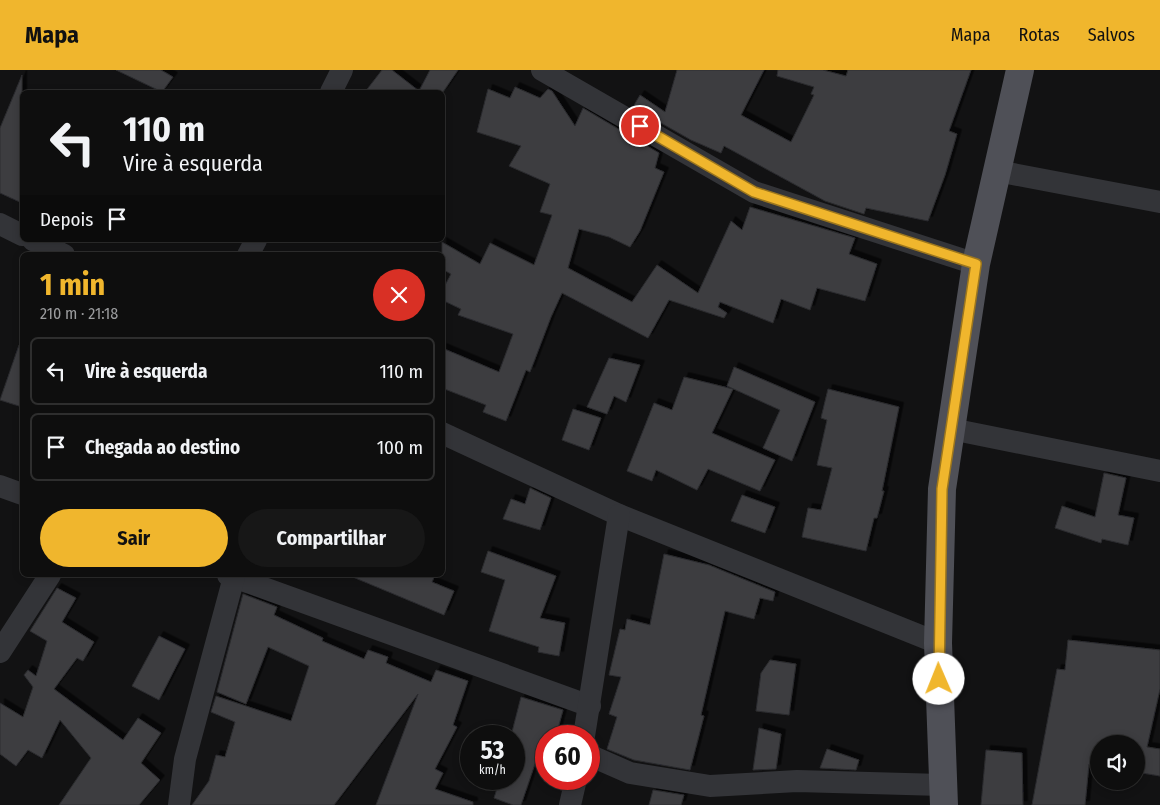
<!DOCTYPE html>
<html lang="pt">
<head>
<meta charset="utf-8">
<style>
	:root { --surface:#0e0e0e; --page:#171717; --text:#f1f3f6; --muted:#9b9c9e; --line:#2e2e2e; --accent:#f0b62d }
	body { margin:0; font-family:"Fira Sans Condensed",sans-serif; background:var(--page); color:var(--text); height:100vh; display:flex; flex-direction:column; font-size:19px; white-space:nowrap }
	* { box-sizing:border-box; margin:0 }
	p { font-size:16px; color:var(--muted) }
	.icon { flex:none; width:28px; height:28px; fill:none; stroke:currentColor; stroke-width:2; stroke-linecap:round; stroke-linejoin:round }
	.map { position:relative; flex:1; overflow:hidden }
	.panel { position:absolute; left:20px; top:182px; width:425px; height:325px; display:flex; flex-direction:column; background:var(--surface); border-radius:8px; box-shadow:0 2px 8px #0003,0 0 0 1px var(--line) }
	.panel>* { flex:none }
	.top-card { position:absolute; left:20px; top:20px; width:425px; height:152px; border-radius:8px; box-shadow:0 2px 8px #0003,0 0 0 1px var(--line); background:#0e0e0e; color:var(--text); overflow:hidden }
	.fabs { position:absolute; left:1090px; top:665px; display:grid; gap:10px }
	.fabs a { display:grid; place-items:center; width:55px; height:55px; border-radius:50%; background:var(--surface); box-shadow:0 2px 8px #0003,0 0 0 1px var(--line); font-size:25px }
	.speed { position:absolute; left:460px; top:655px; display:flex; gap:10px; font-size:25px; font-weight:700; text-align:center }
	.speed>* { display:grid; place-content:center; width:65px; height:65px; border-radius:50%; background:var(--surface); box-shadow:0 2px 8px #0003,0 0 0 1px var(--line); line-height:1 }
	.speed small { font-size:12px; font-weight:400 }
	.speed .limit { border:8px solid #d22; background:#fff; color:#111 }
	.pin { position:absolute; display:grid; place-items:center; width:42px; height:42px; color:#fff; margin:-21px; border:2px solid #fff; border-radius:50%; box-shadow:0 1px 5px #0007 }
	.me { position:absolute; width:55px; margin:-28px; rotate:359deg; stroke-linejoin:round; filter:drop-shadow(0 0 4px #0008) }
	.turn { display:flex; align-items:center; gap:18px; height:105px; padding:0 20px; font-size:22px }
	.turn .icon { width:65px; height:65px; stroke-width:2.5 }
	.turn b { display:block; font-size:35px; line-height:42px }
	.then { display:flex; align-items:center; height:48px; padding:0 20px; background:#0003; gap:10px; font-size:19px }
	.round { display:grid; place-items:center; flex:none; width:52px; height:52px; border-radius:26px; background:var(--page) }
	.summary { display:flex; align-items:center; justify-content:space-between; height:85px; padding:0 20px }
	h1 { font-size:30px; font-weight:700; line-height:38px; color:var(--accent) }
	.button { display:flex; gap:10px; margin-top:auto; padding:10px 20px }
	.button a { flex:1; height:58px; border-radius:30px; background:var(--accent); color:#111; font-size:20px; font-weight:700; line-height:58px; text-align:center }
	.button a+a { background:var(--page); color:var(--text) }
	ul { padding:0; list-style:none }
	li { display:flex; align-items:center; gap:15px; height:68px; margin:0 10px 8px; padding:0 10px; border:2px solid var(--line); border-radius:8px }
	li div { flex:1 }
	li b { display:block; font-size:19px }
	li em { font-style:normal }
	header { display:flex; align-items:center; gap:30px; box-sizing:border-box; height:70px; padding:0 25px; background:var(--accent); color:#111 }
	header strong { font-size:24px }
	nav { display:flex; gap:28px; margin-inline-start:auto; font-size:18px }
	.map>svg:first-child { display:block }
	.building { fill:#3c3d40; stroke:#2c2c2f; filter:url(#shadow) }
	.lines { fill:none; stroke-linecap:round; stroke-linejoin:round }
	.minor { stroke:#333438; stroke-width:22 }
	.primary { stroke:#4f5057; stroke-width:28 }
	.route-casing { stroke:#9c761d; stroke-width:12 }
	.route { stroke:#f0b62d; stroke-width:9 }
</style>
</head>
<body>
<header>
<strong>Mapa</strong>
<nav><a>Mapa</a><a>Rotas</a><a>Salvos</a></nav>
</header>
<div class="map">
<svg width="1160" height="735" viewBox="0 0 1160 735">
	<defs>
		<filter id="shadow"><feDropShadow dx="4.5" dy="-4.5" stdDeviation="0" flood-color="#0009"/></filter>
	</defs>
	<rect width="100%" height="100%" fill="#121213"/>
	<g class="building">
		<path d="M116,0H161L173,7L162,22Z"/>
		<path d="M382,0H392L419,21L430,0H458L443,22H365Z"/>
		<path d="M677,0H764L741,45L791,72L814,25L811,24L814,17L777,6L778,0H823L846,6L848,0H971L949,61L957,64L945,105L928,151L866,138L864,144L825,131L724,76L721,83L691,70L633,37L640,25L665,42Z"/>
		<path d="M22,5V133L0,123V58Z"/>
		<path d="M515,17L540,28L548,19L552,21L575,56L583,38L659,83L655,98L664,102L640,161L630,177L609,167L579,159L568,198L632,232L657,195L698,223L731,151L742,160L750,137L855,168L849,184L877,194L865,231L817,218L810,240L781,229L773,253L720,232L718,237L727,243L724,248L669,230L648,268L562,223L551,247L530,302L526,300L506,351L483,342L486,335L442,318V278L499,302L513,264L458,245L461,239L442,230V221L451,204L442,199V172L480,194L490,173L534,195L552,145L540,142L550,114L509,96L521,76L477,62L488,19L510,28Z"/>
		<path d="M19,275H22V337L0,330Z"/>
		<path d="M609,288L640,295L626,332L614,326L607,344L587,337Z"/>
		<path d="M734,297L815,332L792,391L763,378L780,340L727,316Z"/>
		<path d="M684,307L733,319L712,363L775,390L760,421L708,399L697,420L656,400L652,411L627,401L654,333L672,340Z"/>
		<path d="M828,319L899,337L882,421H884L877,448H874L866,481L802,467L808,438L821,440L832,398L817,395L827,350L821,348Z"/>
		<path d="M573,339L601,348L589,380L562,370Z"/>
		<path d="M1104,403L1126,408L1118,445L1134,448L1128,475L1102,469L1101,473L1055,458L1062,436L1095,447Z"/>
		<path d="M530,418L551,428L540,460L503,449L511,429L525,434Z"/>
		<path d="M742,425L775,437L765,463L731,451Z"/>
		<path d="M488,481L556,506L540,548L565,553L559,586L538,582L539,577L489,561L505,510L481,502Z"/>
		<path d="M664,484L709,495L775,522L773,531L760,528L754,549L725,541L701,645L704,646L690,700L634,690L607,679L617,647L609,644L621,607L609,605L620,559L625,560L627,549L650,555Z"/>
		<path d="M348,505H435L432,512L454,521L444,545Z"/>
		<path d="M57,518L76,528L62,552L94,572L83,591L77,588L54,619L123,670L138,648L161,663L141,693L160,710L139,735H59L91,688L60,650L42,688L28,680L16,696L0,684V633L23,647L33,617L24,605L28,600L36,606L47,571L30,561Z"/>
		<path d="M243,524L277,537L274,545L323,568L322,571L364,589L368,580L388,587L386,593L431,612L436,600L468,611L453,655L457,657L435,699L443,703L435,719L473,732V735H376L418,624L334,735H192L209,711L216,685L225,687L235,652L211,642L216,626L291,651L309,596L268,577L246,634L217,622Z"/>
		<path d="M159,566L185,579L159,630L132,616Z"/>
		<path d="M1068,570L1160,580V619L1147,677L1160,679V706L1136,702V674H1099V695L1089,694L1085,735H1032L1057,599L1065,600Z"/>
		<path d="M770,590L796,594L789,645L756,641L761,603Z"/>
		<path d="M521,627L563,640L556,666H546V681L540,679L521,735H513L494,728L500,709H514V666H511Z"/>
		<path d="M759,658L781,664L776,699L753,700Z"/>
		<path d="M827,679L859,690L856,700L820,698Z"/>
		<path d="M986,680L1022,683L1023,735H981Z"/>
		<path d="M653,720L684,725L681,735H649Z"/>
	</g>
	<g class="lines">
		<g class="minor">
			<path d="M542,0L754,122L976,194"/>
			<path d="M331,22L342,0"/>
			<path d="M997,101L1160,132"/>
			<path d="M0,154L22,165"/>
			<path d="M33,170L64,185"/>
			<path d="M248,185L256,170"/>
			<path d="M951,359L1160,401"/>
			<path d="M442,363L619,445L938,573"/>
			<path d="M0,416L22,424"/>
			<path d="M228,505L590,636"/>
			<path d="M0,582L50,505"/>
			<path d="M584,666L619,445"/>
			<path d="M589,685L630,703L710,716L797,711L942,715"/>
			<path d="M179,735L185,689L234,507"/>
			<path d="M570,735L576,709"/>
		</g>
		<path class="primary" d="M944,735L938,573L942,419L976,194L1020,0"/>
	</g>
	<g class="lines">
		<defs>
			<path id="route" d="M640,56L754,122L976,194L942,419L939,609"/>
		</defs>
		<use href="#route" class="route-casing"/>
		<use href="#route" class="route"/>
	</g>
</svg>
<div class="fabs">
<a><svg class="icon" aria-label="sound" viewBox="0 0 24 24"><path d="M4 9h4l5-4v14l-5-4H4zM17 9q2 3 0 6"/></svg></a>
</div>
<div class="speed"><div>53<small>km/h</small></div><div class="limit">60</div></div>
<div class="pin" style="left:640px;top:56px;background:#d93025"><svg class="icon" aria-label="arrive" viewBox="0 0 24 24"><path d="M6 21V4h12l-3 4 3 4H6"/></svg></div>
<svg class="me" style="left:939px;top:609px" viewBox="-20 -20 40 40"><circle r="19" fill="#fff"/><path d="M0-13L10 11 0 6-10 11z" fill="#f0b62d"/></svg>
<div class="top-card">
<div class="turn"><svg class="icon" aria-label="left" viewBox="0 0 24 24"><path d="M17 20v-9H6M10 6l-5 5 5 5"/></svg><div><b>110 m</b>Vire à esquerda</div></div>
<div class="then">Depois<svg class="icon" aria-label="arrive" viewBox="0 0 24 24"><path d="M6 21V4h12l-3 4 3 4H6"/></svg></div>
</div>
<section class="panel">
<div class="summary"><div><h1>1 min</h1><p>210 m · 21:18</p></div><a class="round" style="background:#d93025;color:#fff"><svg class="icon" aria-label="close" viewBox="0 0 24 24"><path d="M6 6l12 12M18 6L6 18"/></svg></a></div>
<ul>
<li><svg class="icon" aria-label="left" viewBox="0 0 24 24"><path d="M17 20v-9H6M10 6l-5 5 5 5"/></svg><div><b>Vire à esquerda</b></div><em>110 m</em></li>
<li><svg class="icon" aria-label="arrive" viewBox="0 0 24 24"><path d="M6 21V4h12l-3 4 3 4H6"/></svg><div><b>Chegada ao destino</b></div><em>100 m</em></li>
</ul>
<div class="button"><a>Sair</a><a>Compartilhar</a></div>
</section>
</div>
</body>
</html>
